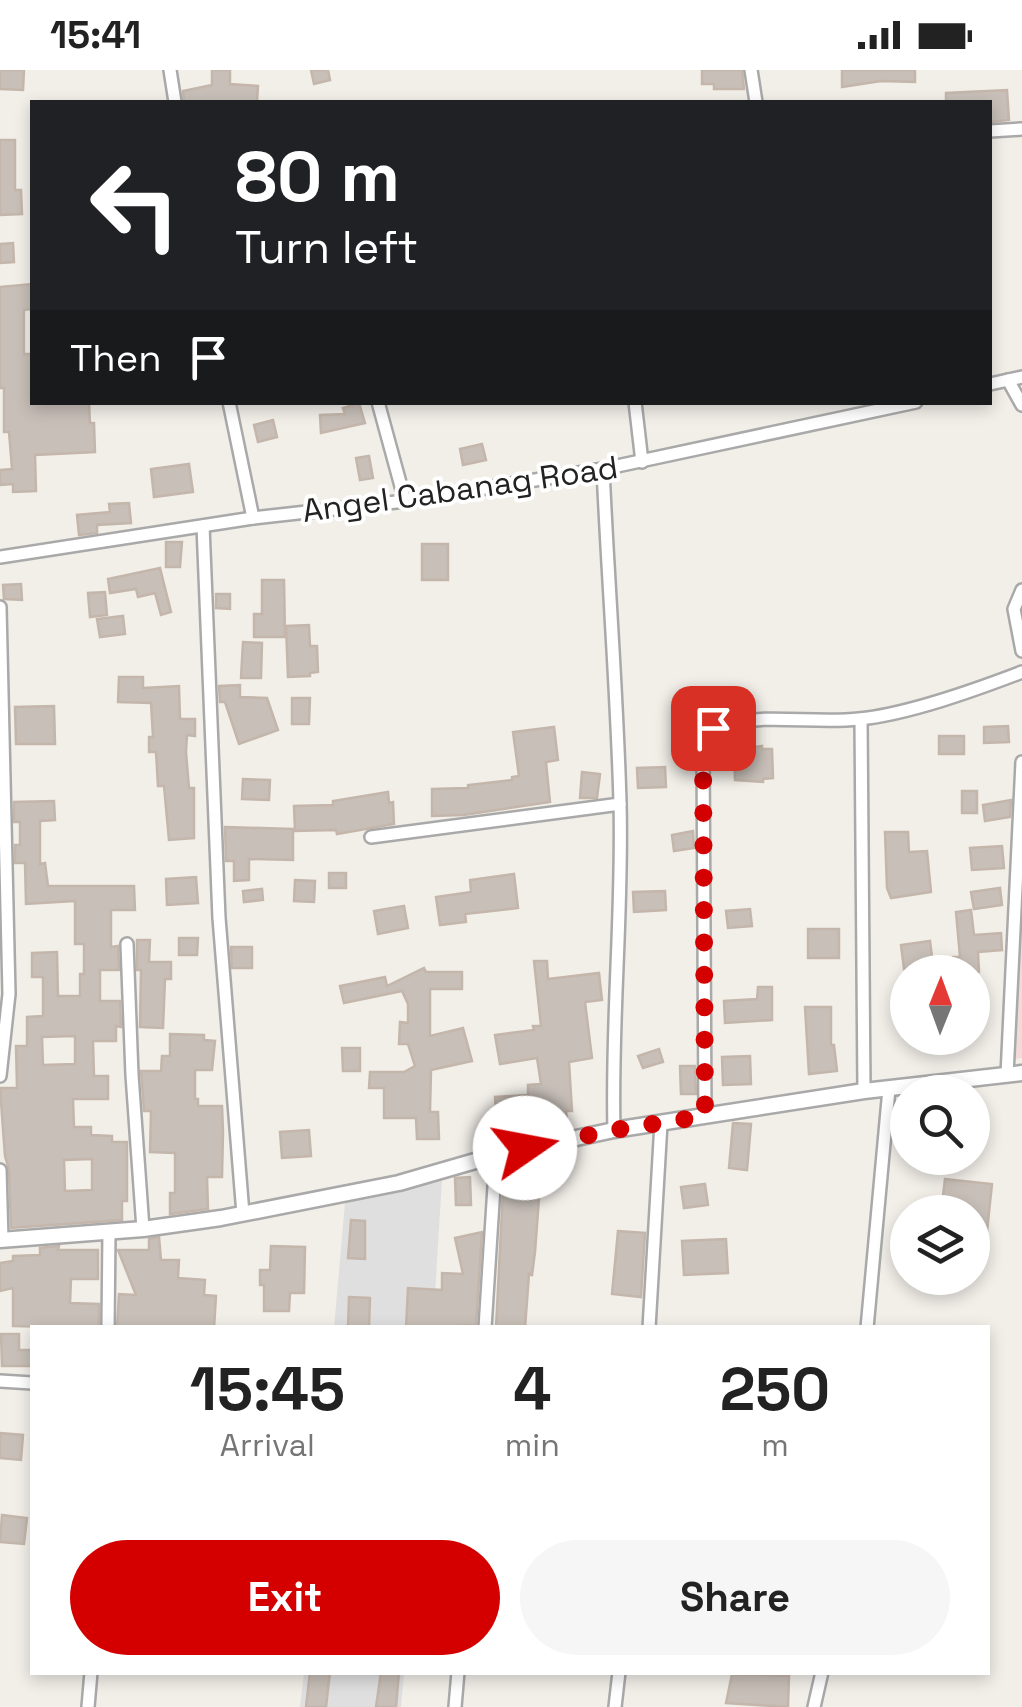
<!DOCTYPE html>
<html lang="en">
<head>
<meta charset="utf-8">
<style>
	:root { --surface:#fff; --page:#f6f6f6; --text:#222; --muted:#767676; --accent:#d40000 }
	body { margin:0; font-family:"Space Grotesk",sans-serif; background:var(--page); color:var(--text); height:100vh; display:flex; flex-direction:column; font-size:38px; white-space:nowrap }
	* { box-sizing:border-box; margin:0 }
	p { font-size:32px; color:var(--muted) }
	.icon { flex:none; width:55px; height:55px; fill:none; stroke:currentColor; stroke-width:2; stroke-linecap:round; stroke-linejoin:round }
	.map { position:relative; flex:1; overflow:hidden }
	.sheet { position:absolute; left:30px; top:1255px; width:960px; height:350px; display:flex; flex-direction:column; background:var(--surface); border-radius:0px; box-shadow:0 5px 15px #0003 }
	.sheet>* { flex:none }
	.banner { position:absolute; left:30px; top:30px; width:962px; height:305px; border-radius:0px; box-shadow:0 5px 15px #0003; background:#202124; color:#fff; overflow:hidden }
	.needle { width:65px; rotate:1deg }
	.buttons { position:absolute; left:890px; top:885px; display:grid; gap:20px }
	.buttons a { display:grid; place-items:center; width:100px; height:100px; border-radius:50%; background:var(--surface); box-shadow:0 5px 15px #0003; font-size:50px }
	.pin { position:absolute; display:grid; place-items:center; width:85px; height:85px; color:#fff; margin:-42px; border-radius:20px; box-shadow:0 5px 15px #0006 }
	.me { position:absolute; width:110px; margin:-55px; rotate:78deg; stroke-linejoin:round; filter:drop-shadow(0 0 8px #0008) }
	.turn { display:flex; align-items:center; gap:35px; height:210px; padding:0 40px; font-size:45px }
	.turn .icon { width:130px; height:130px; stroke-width:2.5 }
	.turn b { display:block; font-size:70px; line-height:85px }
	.then { display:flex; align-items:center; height:95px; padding:0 40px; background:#0003; gap:20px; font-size:38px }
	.eta { display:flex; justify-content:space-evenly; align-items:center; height:170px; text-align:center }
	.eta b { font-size:60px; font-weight:700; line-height:70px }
	.button { display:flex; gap:20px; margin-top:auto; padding:20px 40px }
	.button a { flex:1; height:115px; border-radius:60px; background:var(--accent); color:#fff; font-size:40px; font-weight:700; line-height:115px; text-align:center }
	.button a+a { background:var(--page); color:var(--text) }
	.status { display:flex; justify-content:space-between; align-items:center; height:70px; padding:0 50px; background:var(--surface); direction:ltr }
	.status svg { height:28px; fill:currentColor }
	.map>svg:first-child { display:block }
	.residential { fill:#e0dfdf }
	.commercial { fill:#f2dad9 }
	.building { fill:#c7bfb8; stroke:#c4b6ab; stroke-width:2.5; fill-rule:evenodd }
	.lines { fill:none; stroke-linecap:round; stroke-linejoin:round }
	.minor-casing { stroke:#a9a9a9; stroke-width:16 }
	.tertiary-casing { stroke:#a9a9a9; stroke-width:19 }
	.minor { stroke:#fff; stroke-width:11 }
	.tertiary { stroke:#fff; stroke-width:14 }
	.route { stroke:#d40000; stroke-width:18; stroke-dasharray:0 32.4 }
	.labels { text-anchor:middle; stroke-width:8; stroke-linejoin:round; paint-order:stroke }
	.street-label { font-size:32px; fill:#222; stroke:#fff }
</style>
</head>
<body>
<div class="status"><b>15:41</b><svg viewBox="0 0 49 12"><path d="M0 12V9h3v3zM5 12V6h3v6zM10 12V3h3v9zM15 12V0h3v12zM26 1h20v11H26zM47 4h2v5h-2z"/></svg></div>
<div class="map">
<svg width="1022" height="1637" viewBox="0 0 1022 1637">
	<rect width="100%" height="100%" fill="#f2efe9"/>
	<g class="residential">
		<path d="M442,1109L433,1257L334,1258L345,1133Z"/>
		<path d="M304,1603H404L401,1637H300Z"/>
	</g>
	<path class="commercial" d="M1022,692V988L1008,990Z"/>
	<g class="building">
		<path d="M0,0H24L23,20L0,19Z"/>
		<path d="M212,0H230V14L258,16L257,32H184L183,21L212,15Z"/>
		<path d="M311,0H328L330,10L314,14Z"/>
		<path d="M702,0H742L744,19H714V14H702Z"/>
		<path d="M842,0H915V12L881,11L842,17Z"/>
		<path d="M1007,20L1009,50L990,52V32H946V23Z"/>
		<path d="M0,70H15V120H21L22,144L0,145Z"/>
		<path d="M13,173L14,192L0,193V174Z"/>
		<path d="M32,214V239L24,240V284H32V332H89L90,353H94L95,382L35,385L36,421L13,422V414L0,415V400L12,399L9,362H4V318H0V217Z"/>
		<path d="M359,333L365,353L321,363L320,345L345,344L343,338Z"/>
		<path d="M273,350L277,367L258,372L254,355Z"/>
		<path d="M482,374L486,390L463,395L460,379Z"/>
		<path d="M369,386L373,408L360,410L356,388Z"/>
		<path d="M189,394L193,422L154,427L151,399Z"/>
		<path d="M129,433L131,453L97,455V463L79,465L77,445L110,442L109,434Z"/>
		<path d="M166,472H182L180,497H166Z"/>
		<rect x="422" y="474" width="26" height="36"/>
		<path d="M160,498L171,542L161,545L155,523L138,527L136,519L110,523L108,509Z"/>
		<path d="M262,510H284L285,567H254V544H262Z"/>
		<path d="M21,514L22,530L4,529L3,515Z"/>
		<path d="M105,522L107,545L90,547L88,523Z"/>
		<path d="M216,524H230V539L216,538Z"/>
		<path d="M123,546L125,564L100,567L97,549Z"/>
		<path d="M309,555L310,576H317L318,602L310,603V606L288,607L286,556Z"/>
		<path d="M243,572L262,573L261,608H241Z"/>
		<path d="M119,607H143V618L179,616L180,649H195V666L187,665L186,682L189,718H194V768L169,770L164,716H158L156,682H149V667H153L151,633L118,632Z"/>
		<path d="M240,615V627L267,628L278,660L239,674L225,632H220L219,616Z"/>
		<path d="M292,628H310L309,654H292Z"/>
		<path d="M54,636L55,674H16L15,637Z"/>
		<path d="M1008,656L1009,672L984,673V657Z"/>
		<path d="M554,657L558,690L546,692L550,732L464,745L432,746V719L468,718V715L512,710V707L519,706L513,662Z"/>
		<rect x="939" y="666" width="25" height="18"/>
		<path d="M762,676V679H772L773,708L763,709V712L735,710L734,680Z"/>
		<path d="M665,697L666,717L638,718L637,698Z"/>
		<path d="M582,702L600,704L597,728H580Z"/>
		<path d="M243,709L270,710L269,730L242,729Z"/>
		<rect x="962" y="721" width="15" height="22"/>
		<path d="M388,722L389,733L393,732L394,754L337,764L336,760L295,761L294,736L333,735V731Z"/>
		<path d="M1011,730L1010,747L985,751L983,735Z"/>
		<path d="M54,731L55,750L40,751V794L45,793L48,816H134L135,840H111V877L118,876L119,900H100V931H120L121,957L116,956V971H93L94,1006H108V1029H73L74,1057H91V1065L112,1066V1072H127V1131H122V1150L11,1158L9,1100L5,1086L0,1018H17L16,976H27V947L43,946V907H32V883L57,882L58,926H80V904H84V874H75V831L26,834L25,793H15V775H20V752H14V732ZM75,966V994L43,995L42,967ZM92,1089V1120L65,1121L64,1090Z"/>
		<path d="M225,757L293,759V790L249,789V810L234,811V791H226Z"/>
		<path d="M693,761L694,778L674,781L672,765Z"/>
		<path d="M885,762H908L909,782L927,781L931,822L891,828L887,818Z"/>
		<path d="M1002,776L1004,798L972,800L970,778Z"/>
		<rect x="329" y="803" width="17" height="15"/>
		<path d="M514,804L518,838L465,844L466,852L440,855L436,827L471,822L470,810Z"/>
		<path d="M196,807L198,833L167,835L166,809Z"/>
		<path d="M295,810L315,811L314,832L294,831Z"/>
		<path d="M1000,818L1002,835L974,839L971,822Z"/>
		<path d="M262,819L263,830L244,832L243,821Z"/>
		<path d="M665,821L666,840L634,842L633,822Z"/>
		<path d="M404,836L408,858L378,864L374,841Z"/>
		<path d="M750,839L752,856L728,858L726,841Z"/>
		<path d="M971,840L974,865L1001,863L1002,880L978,882L979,902H954L953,887H960L956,842Z"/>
		<rect x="808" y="859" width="31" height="29"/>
		<path d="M179,868H198L197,885H179Z"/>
		<path d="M137,870H150L149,892H171V909H165L163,958L140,957L141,900H137Z"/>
		<path d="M930,871L933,895L904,899L901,875Z"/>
		<path d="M231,877H252V898H232Z"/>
		<path d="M534,891H547L548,909L599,903L602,930L585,932L592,988L569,992L572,1041H566L568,1059L498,1070L495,1027L528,1025V1015L541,1014L537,988L500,994L495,965L534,960L533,956H541Z"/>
		<path d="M424,898L426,902H462V919H430V966L463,958L472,991L431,1000L430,1042H438L439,1069H417L416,1048H384V1018H369L370,1002H404L415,996L408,974H399L400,952L408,953V934L402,921L344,933L340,916L385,907L387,916Z"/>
		<path d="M758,917H772V950L725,953L724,931L757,929Z"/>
		<path d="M805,937H831V975H834L837,1001L809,1004Z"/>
		<path d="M170,964L204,965V970L215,971L212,1000H195V1029H198V1036H222L223,1062L222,1107H207L208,1139L170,1144V1123H175V1083L150,1082L151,1041H144L141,1001H161L162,986H170Z"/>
		<path d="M342,978H360V1001H343Z"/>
		<path d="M659,979L663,992L643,998L638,986Z"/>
		<path d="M750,986L751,1014L723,1015L722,987Z"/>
		<path d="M680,996H695L696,1024H681Z"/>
		<path d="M733,1053L751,1054L747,1100L729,1098Z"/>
		<path d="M309,1060L311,1086L282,1088L280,1062Z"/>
		<path d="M514,1098H528V1114H540L535,1182L532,1205L529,1204L525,1258H496L504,1100L514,1101Z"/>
		<path d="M470,1107L471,1135H456L455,1108Z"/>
		<path d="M945,1109L992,1114L987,1161L972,1159V1142H941Z"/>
		<path d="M705,1114L708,1135L684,1138L681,1117Z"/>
		<path d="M351,1150L365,1151V1189L348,1188Z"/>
		<path d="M618,1161L645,1163L641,1227L612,1224Z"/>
		<path d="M482,1162L476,1255L406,1258L408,1218L442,1220V1203L463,1204L455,1168Z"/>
		<path d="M159,1167L161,1190H179L178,1208L205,1210L204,1225L216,1226L214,1258H117L119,1224L136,1225L118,1180H149V1169Z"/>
		<path d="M726,1169L728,1203L684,1205L682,1171Z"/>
		<path d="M59,1176L58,1180H98V1209H71L70,1233L99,1234V1258L13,1256V1218L0,1221V1193L13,1191V1186L40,1185V1178Z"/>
		<path d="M271,1176L305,1177L304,1223H290L289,1241H264V1215H260V1200H270Z"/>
		<path d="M349,1227L370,1228L369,1258H348Z"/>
		<path d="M1,1264H19V1280H32V1296H2Z"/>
		<path d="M0,1363L23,1365L21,1390L0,1388Z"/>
		<path d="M2,1445L27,1448L24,1474L0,1472Z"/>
		<path d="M310,1602H330L326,1637H306Z"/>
		<path d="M381,1602H399L396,1637H376Z"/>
		<path d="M732,1604L789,1606L788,1637L726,1633Z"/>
	</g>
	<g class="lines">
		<defs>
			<g id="minor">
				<path d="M170,0L175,32"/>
				<path d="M751,0L756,32"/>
				<path d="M990,61L1022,59"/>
				<path d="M1008,310L1022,335"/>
				<path d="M990,314L1022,307"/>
				<path d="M229,332L253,448"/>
				<path d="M378,332L405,431"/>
				<path d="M635,332L642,392"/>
				<path d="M603,399C608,511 617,622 620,733C623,842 611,951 614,1060"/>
				<path d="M203,456L219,848L243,1144"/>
				<path d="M0,487L253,448L405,431L603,399L916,332"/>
				<path d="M1022,520L1014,539L1022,581"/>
				<path d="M0,537L9,924L0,1006"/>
				<path d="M861,649L864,1021"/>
				<path d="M371,767L620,734"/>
				<path d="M127,874L132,1005L143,1159"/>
				<path d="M1007,1005L1022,692"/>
				<path d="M705,1046L703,677C706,667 709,658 721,655C766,643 814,654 859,649C909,644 975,620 1022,602"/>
				<path d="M0,1100L2,1170"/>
				<path d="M108,1258L109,1162"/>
				<path d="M485,1258L496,1085"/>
				<path d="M649,1258L661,1053"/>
				<path d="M867,1258L889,1019"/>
				<path d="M0,1311L32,1313"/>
				<path d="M88,1637L91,1602"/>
				<path d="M455,1637L458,1602"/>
				<path d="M615,1637L619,1602"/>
				<path d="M814,1637L822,1602"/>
			</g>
			<path id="tertiary" d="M0,1170L143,1159L221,1148L399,1113L496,1085L614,1060L864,1021L1022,1003"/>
		</defs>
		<use href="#minor" class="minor-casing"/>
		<use href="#tertiary" class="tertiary-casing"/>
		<use href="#minor" class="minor"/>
		<use href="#tertiary" class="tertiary"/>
	</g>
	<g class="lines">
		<path class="route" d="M525,1078L614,1060L705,1046L703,678L713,658"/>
	</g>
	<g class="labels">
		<g class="street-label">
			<text transform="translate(460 419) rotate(-8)" y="11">Angel Cabanag Road</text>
		</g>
	</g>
</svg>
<div class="buttons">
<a><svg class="needle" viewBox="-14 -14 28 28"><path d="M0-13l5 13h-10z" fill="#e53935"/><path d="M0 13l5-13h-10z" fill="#767676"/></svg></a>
<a><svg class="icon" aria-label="search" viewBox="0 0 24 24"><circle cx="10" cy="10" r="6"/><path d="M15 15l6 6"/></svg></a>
<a><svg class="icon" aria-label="layers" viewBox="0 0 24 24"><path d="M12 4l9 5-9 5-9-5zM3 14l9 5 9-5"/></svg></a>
</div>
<div class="pin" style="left:713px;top:658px;background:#d93025"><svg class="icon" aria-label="arrive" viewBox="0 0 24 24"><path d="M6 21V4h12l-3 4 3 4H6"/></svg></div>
<svg class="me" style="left:525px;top:1078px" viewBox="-20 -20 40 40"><circle r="19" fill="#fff"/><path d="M0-13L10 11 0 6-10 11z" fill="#d40000"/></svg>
<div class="banner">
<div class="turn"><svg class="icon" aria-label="left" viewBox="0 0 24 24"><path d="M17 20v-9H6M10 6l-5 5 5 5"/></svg><div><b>80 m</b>Turn left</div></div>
<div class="then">Then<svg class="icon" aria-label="arrive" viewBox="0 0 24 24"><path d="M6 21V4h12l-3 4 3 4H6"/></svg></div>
</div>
<section class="sheet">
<div class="eta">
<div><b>15:45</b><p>Arrival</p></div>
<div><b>4</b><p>min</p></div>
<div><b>250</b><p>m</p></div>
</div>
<div class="button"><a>Exit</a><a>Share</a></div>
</section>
</div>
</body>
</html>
